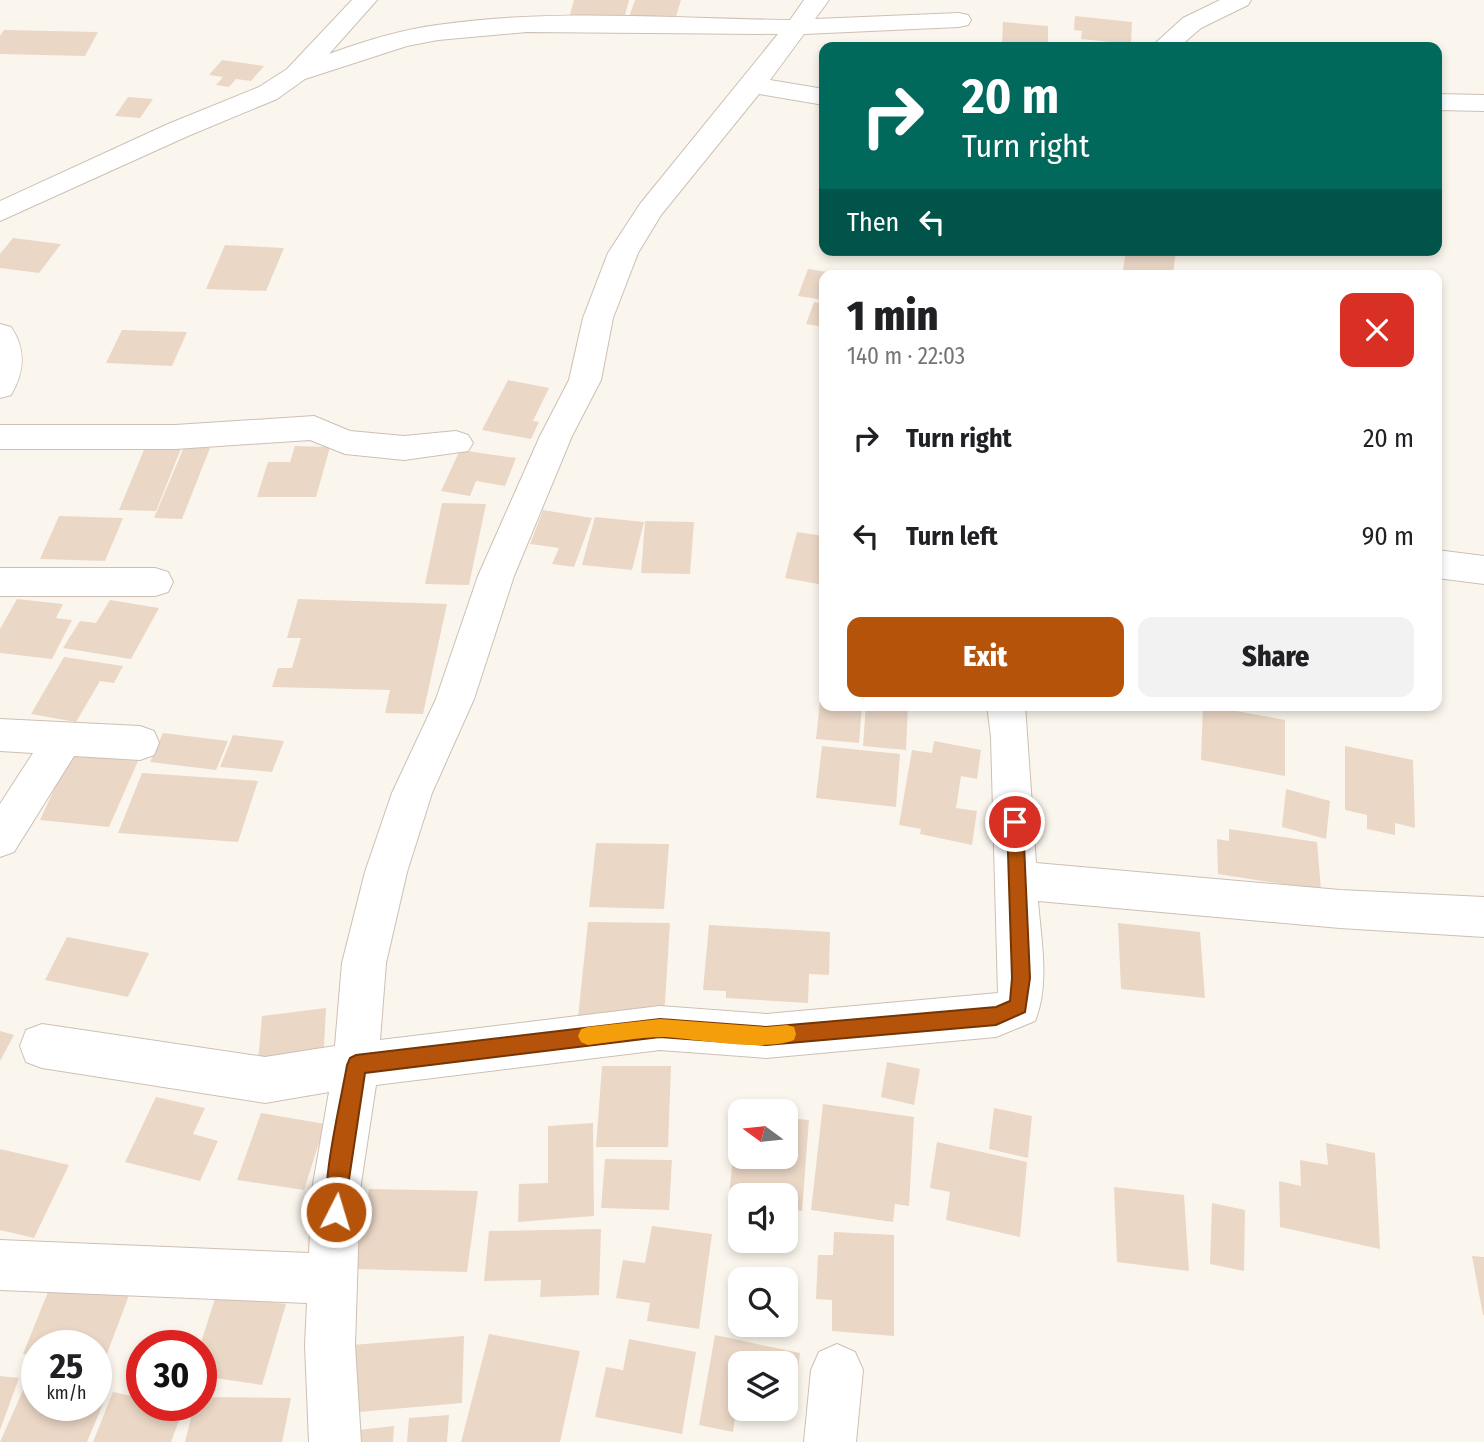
<!DOCTYPE html>
<html lang="en">
<head>
<meta charset="utf-8">
<style>
	:root { --surface:#fff; --page:#f2f2f2; --text:#202124; --muted:#757577; --accent:#b45309 }
	body { margin:0; font-family:"Fira Sans Condensed",sans-serif; background:var(--page); color:var(--text); height:100vh; display:flex; flex-direction:column; font-size:26px; white-space:nowrap }
	* { box-sizing:border-box; margin:0 }
	p { font-size:23px; color:var(--muted) }
	.icon { flex:none; width:38px; height:38px; fill:none; stroke:currentColor; stroke-width:2; stroke-linecap:round; stroke-linejoin:round }
	.map { position:relative; flex:1; overflow:hidden }
	.side { position:absolute; left:819px; top:270px; width:623px; height:441px; display:flex; flex-direction:column; background:var(--surface); border-radius:14px; box-shadow:0 4px 10px #0003 }
	.side>* { flex:none }
	.guide { position:absolute; left:819px; top:42px; width:623px; height:214px; border-radius:14px; box-shadow:0 4px 10px #0003; background:#00695c; color:#fff; overflow:hidden }
	.needle { width:46px; rotate:285deg }
	.tools { position:absolute; left:728px; top:1099px; display:grid; gap:14px }
	.tools a { display:grid; place-items:center; width:70px; height:70px; border-radius:14px; background:var(--surface); box-shadow:0 4px 10px #0003; font-size:35px }
	.speed { position:absolute; left:21px; top:1330px; display:flex; gap:14px; font-size:35px; font-weight:700; text-align:center }
	.speed>* { display:grid; place-content:center; width:91px; height:91px; border-radius:50%; background:var(--surface); box-shadow:0 4px 10px #0003; line-height:1 }
	.speed small { font-size:18px; font-weight:400 }
	.speed .limit { border:10px solid #d22; background:#fff; color:#111 }
	.pin { position:absolute; display:grid; place-items:center; width:60px; height:60px; color:#fff; margin:-30px; border:4px solid #fff; border-radius:50%; box-shadow:0 2px 7px #0007 }
	.me { position:absolute; width:77px; margin:-38px; rotate:5deg; stroke-linejoin:round; filter:drop-shadow(0 0 5px #0008) }
	.turn { display:flex; align-items:center; gap:24px; height:147px; padding:0 28px; font-size:32px }
	.turn .icon { width:91px; height:91px; stroke-width:2.5 }
	.turn b { display:block; font-size:49px; line-height:60px }
	.then { display:flex; align-items:center; height:66px; padding:0 28px; background:#0003; gap:14px; font-size:26px }
	.round { display:grid; place-items:center; flex:none; width:74px; height:74px; border-radius:14px; background:var(--page) }
	.overview { display:flex; align-items:center; justify-content:space-between; height:119px; padding:0 28px }
	h1 { font-size:42px; font-weight:800; line-height:52px }
	.cta { display:flex; gap:14px; margin-top:auto; padding:14px 28px }
	.cta a { flex:1; height:80px; border-radius:14px; background:var(--accent); color:#fff; font-size:28px; font-weight:800; line-height:80px; text-align:center }
	.cta a+a { background:var(--page); color:var(--text) }
	ul { padding:0; list-style:none }
	li { display:flex; align-items:center; gap:21px; height:98px; padding:0 28px }
	li div { flex:1 }
	li b { display:block; font-size:26px }
	li em { font-style:normal }
	.map>svg:first-child { display:block }
	.building { fill:#ebd7c6 }
	.lines { fill:none; stroke-linecap:round; stroke-linejoin:round }
	.street-casing { stroke:#cdbfb4; stroke-width:2 }
	.street { fill:#fff; fill-rule:evenodd }
	.route { fill:#b45309; stroke:#753606; stroke-width:2 }
	.slow { fill:#f59e0b }
</style>
</head>
<body>
<div class="map">
<svg width="1484" height="1442" viewBox="0 0 1484 1442">
	<rect width="100%" height="100%" fill="#fbf6ed"/>
	<g class="building">
		<path d="M574,0H629L624,19L569,18Z"/>
		<path d="M635,0H681L675,20L629,17Z"/>
		<path d="M1075,16L1132,22L1131,44L1081,39L1082,31L1074,30Z"/>
		<path d="M1003,22L1048,26V47L1002,44Z"/>
		<path d="M4,30L98,32L85,56L0,54V36Z"/>
		<path d="M222,60L264,66L251,81L236,79L229,87L216,85L223,77L209,75Z"/>
		<path d="M128,97L153,99L140,118L115,116Z"/>
		<path d="M13,238L61,244L39,273L0,268V254Z"/>
		<path d="M225,245L284,248L266,291L206,289Z"/>
		<path d="M1126,250H1176L1173,275L1123,270Z"/>
		<path d="M808,269L834,273L824,275V300L798,296Z"/>
		<path d="M814,302L824,304V327L806,324Z"/>
		<path d="M122,330L187,332L172,366L106,363Z"/>
		<path d="M508,380L549,388L533,421L539,422L531,439L482,430Z"/>
		<path d="M146,445L182,446L156,511L119,510Z"/>
		<path d="M295,446L330,447L316,497H257L268,462H290Z"/>
		<path d="M184,447L210,448L182,519L154,518Z"/>
		<path d="M460,450L516,458L505,486L476,481L470,496L441,491Z"/>
		<path d="M442,503L486,504L469,585L425,584Z"/>
		<path d="M543,510L592,518L574,567L552,564L559,548L530,544Z"/>
		<path d="M59,516L123,518L105,561L40,559Z"/>
		<path d="M595,517L644,522L632,570L582,565Z"/>
		<path d="M645,521L694,522L690,574L641,573Z"/>
		<path d="M797,532L824,536V585L785,578Z"/>
		<path d="M17,599L63,604L56,618L72,620L52,659L0,653V629Z"/>
		<path d="M298,599L447,604L423,714L385,713L390,690L272,687L278,668H292L301,638H287Z"/>
		<path d="M110,600L159,608L131,659L63,648L80,621L96,623Z"/>
		<path d="M64,657L123,666L114,683L100,681L76,722L31,714Z"/>
		<path d="M822,681L824,705H862L859,743L816,739Z"/>
		<path d="M866,705H908L906,750L863,746Z"/>
		<path d="M1203,705L1285,720V776L1201,760Z"/>
		<path d="M163,733L228,741L216,770L150,762Z"/>
		<path d="M233,735L284,741L272,772L220,767Z"/>
		<path d="M934,741L981,750L977,779L961,776L956,808L977,811L972,845L920,834L921,829L899,825L912,750L932,753Z"/>
		<path d="M822,746L900,754L896,807L816,798Z"/>
		<path d="M1345,746L1413,760L1415,828L1395,823V835L1367,829V815L1345,810Z"/>
		<path d="M70,755L138,761L109,827L40,820Z"/>
		<path d="M142,773L258,781L238,842L118,833Z"/>
		<path d="M1286,789L1330,801L1326,839L1282,827Z"/>
		<path d="M1229,829L1317,842L1321,890L1218,874L1217,839L1229,841Z"/>
		<path d="M596,843L669,844L664,909L589,907Z"/>
		<path d="M588,922L670,923L664,1018L578,1017Z"/>
		<path d="M1118,923L1200,932L1205,998L1121,989Z"/>
		<path d="M709,925L830,932L829,975L809,974L808,1003L726,998V991L703,990Z"/>
		<path d="M67,937L149,953L128,997L45,980Z"/>
		<path d="M326,1008L323,1065L257,1073L262,1016Z"/>
		<path d="M0,1031L14,1035L0,1061Z"/>
		<path d="M887,1062L920,1069L914,1105L881,1097Z"/>
		<path d="M602,1066H671L668,1147H596Z"/>
		<path d="M156,1097L205,1108L193,1134L218,1141L200,1181L125,1162Z"/>
		<path d="M823,1104L914,1117L909,1206L895,1204L893,1222L811,1210Z"/>
		<path d="M994,1108L1032,1116L1028,1158L989,1149Z"/>
		<path d="M261,1113L325,1124L304,1190L237,1180Z"/>
		<path d="M738,1113H740V1157H786V1118L809,1120L802,1211L786,1209V1195H740V1205L728,1204Z"/>
		<path d="M593,1123L594,1216L518,1222L519,1184L548,1183V1126Z"/>
		<path d="M937,1142L1027,1162L1020,1237L946,1220L950,1192L930,1188Z"/>
		<path d="M1326,1143L1375,1153L1380,1249L1280,1227L1279,1181L1301,1186L1300,1160L1328,1165Z"/>
		<path d="M0,1149L69,1165L34,1238L0,1230Z"/>
		<path d="M605,1159L672,1160L669,1210L601,1208Z"/>
		<path d="M1114,1187L1184,1195L1189,1271L1117,1262Z"/>
		<path d="M369,1189L478,1191L467,1272L355,1269Z"/>
		<path d="M1212,1203L1245,1210L1244,1271L1210,1264Z"/>
		<path d="M652,1226L712,1234L699,1329L647,1321L650,1303L616,1298L623,1260L645,1263Z"/>
		<path d="M601,1229L599,1295L540,1297L541,1280L484,1281L489,1231Z"/>
		<path d="M834,1232L894,1235V1336L832,1331V1300L816,1299L818,1255H833Z"/>
		<path d="M1472,1256L1484,1257V1315H1483Z"/>
		<path d="M54,1277L131,1290L102,1367L96,1366V1346H37V1356L23,1354Z"/>
		<path d="M216,1295L286,1304L262,1385L201,1376L200,1346Z"/>
		<path d="M489,1334L580,1351L560,1442H461Z"/>
		<path d="M715,1335L800,1353L795,1390L786,1388V1363H740V1405L737,1404L733,1432L699,1425Z"/>
		<path d="M464,1336L462,1403L347,1413L352,1345Z"/>
		<path d="M629,1339L696,1352L682,1434L595,1417L606,1367L623,1370Z"/>
		<path d="M33,1368L37,1369V1405H96V1383L110,1387L87,1442H0Z"/>
		<path d="M0,1376L19,1378L0,1430Z"/>
		<path d="M113,1392L142,1398V1405L184,1407L171,1442H93Z"/>
		<path d="M201,1397L291,1398L282,1442H185L194,1405H201Z"/>
		<path d="M449,1415L447,1442H407L409,1418Z"/>
		<path d="M394,1426L393,1442H349L350,1431Z"/>
	</g>
	<g class="lines">
		<defs>
			<g id="street">
				<path d="M352,0H377L329,54C364,41 400,30 437,25C553,8 673,19 790,20L804,0H829L815,19L959,13L968,15L971,20L968,25L959,27L804,34L770,80L824,89V105L759,94L661,215L638,253L613,318L601,380L572,436L514,576L474,699L432,793L407,872L386,963L380,1040L660,1006L766,1014L998,993L991,737L987,705H1025L1036,863L1340,890L1484,897V937L1340,928L1038,901C1041,939 1050,985 1035,1021L996,1037L766,1058L660,1050L376,1085L360,1190L355,1345L361,1442H309L305,1345L307,1303L0,1290V1240L309,1253L312,1190L329,1092L265,1103L42,1068L26,1062L20,1046L26,1030L42,1024L265,1057L335,1046L342,963L365,872L392,793L436,699L478,576L540,436L569,380L583,318L608,253L640,204L778,34L527,32L438,40L407,46L305,79L277,99L188,136L0,221V201L168,124L259,87L287,69Z"/>
				<path d="M1220,0H1251L1248,5L1201,28L1179,47H1151L1183,18Z"/>
				<path d="M1437,94L1484,95V111L1437,110Z"/>
				<path d="M0,324L11,327C26,349 25,371 11,395L0,398Z"/>
				<path d="M314,416L350,431L404,436L456,431L468,435L473,443L468,451L404,460L345,454L310,440L175,449H0V425H175Z"/>
				<path d="M1437,550L1484,556V584L1437,578Z"/>
				<path d="M0,568H155L168,572L173,582L168,592L155,596H0Z"/>
				<path d="M0,719L140,726L154,731L159,743L154,755L140,760L74,756L14,852L0,857V804L33,753L0,751Z"/>
				<path d="M837,1344L855,1352L863,1370L856,1442H804L811,1370L819,1352Z"/>
			</g>
		</defs>
		<use href="#street" class="street-casing"/>
		<use href="#street" class="street"/>
	</g>
	<path class="route" d="M1015,815L1021,817L1023,822L1030,978L1025,1012L996,1025L766,1045L660,1037L365,1073L343,1219L336,1222L329,1219C318,1194 342,1096 347,1065L350,1058L356,1055L660,1019L766,1027L996,1007L1010,1001L1012,978L1007,822L1009,817Z"/>
	<path class="slow" d="M660,1019L766,1027L787,1025L794,1027L796,1034L794,1040C764,1052 698,1039 664,1037C639,1037 612,1042 588,1045L581,1042L578,1036L581,1029L588,1027Z"/>
</svg>
<div class="tools">
<a><svg class="needle" viewBox="-14 -14 28 28"><path d="M0-13l5 13h-10z" fill="#e53935"/><path d="M0 13l5-13h-10z" fill="#757577"/></svg></a>
<a><svg class="icon" aria-label="sound" viewBox="0 0 24 24"><path d="M4 9h4l5-4v14l-5-4H4zM17 9q2 3 0 6"/></svg></a>
<a><svg class="icon" aria-label="search" viewBox="0 0 24 24"><circle cx="10" cy="10" r="6"/><path d="M15 15l6 6"/></svg></a>
<a><svg class="icon" aria-label="layers" viewBox="0 0 24 24"><path d="M12 4l9 5-9 5-9-5zM3 14l9 5 9-5"/></svg></a>
</div>
<div class="speed"><div>25<small>km/h</small></div><div class="limit">30</div></div>
<div class="pin" style="left:1015px;top:822px;background:#d93025"><svg class="icon" aria-label="arrive" viewBox="0 0 24 24"><path d="M6 21V4h12l-3 4 3 4H6"/></svg></div>
<svg class="me" style="left:336px;top:1212px" viewBox="-20 -20 40 40"><circle r="17" fill="#b45309" stroke="#fff" stroke-width="3"/><path d="M0-11L8 9 0 5-8 9z" fill="#fff"/></svg>
<div class="guide">
<div class="turn"><svg class="icon" aria-label="right" viewBox="0 0 24 24"><path d="M7 20v-9h11M14 6l5 5-5 5"/></svg><div><b>20 m</b>Turn right</div></div>
<div class="then">Then<svg class="icon" aria-label="left" viewBox="0 0 24 24"><path d="M17 20v-9H6M10 6l-5 5 5 5"/></svg></div>
</div>
<section class="side">
<div class="overview"><div><h1>1 min</h1><p>140 m · 22:03</p></div><a class="round" style="background:#d93025;color:#fff"><svg class="icon" aria-label="close" viewBox="0 0 24 24"><path d="M6 6l12 12M18 6L6 18"/></svg></a></div>
<ul>
<li><svg class="icon" aria-label="right" viewBox="0 0 24 24"><path d="M7 20v-9h11M14 6l5 5-5 5"/></svg><div><b>Turn right</b></div><em>20 m</em></li>
<li><svg class="icon" aria-label="left" viewBox="0 0 24 24"><path d="M17 20v-9H6M10 6l-5 5 5 5"/></svg><div><b>Turn left</b></div><em>90 m</em></li>
</ul>
<div class="cta"><a>Exit</a><a>Share</a></div>
</section>
</div>
</body>
</html>
